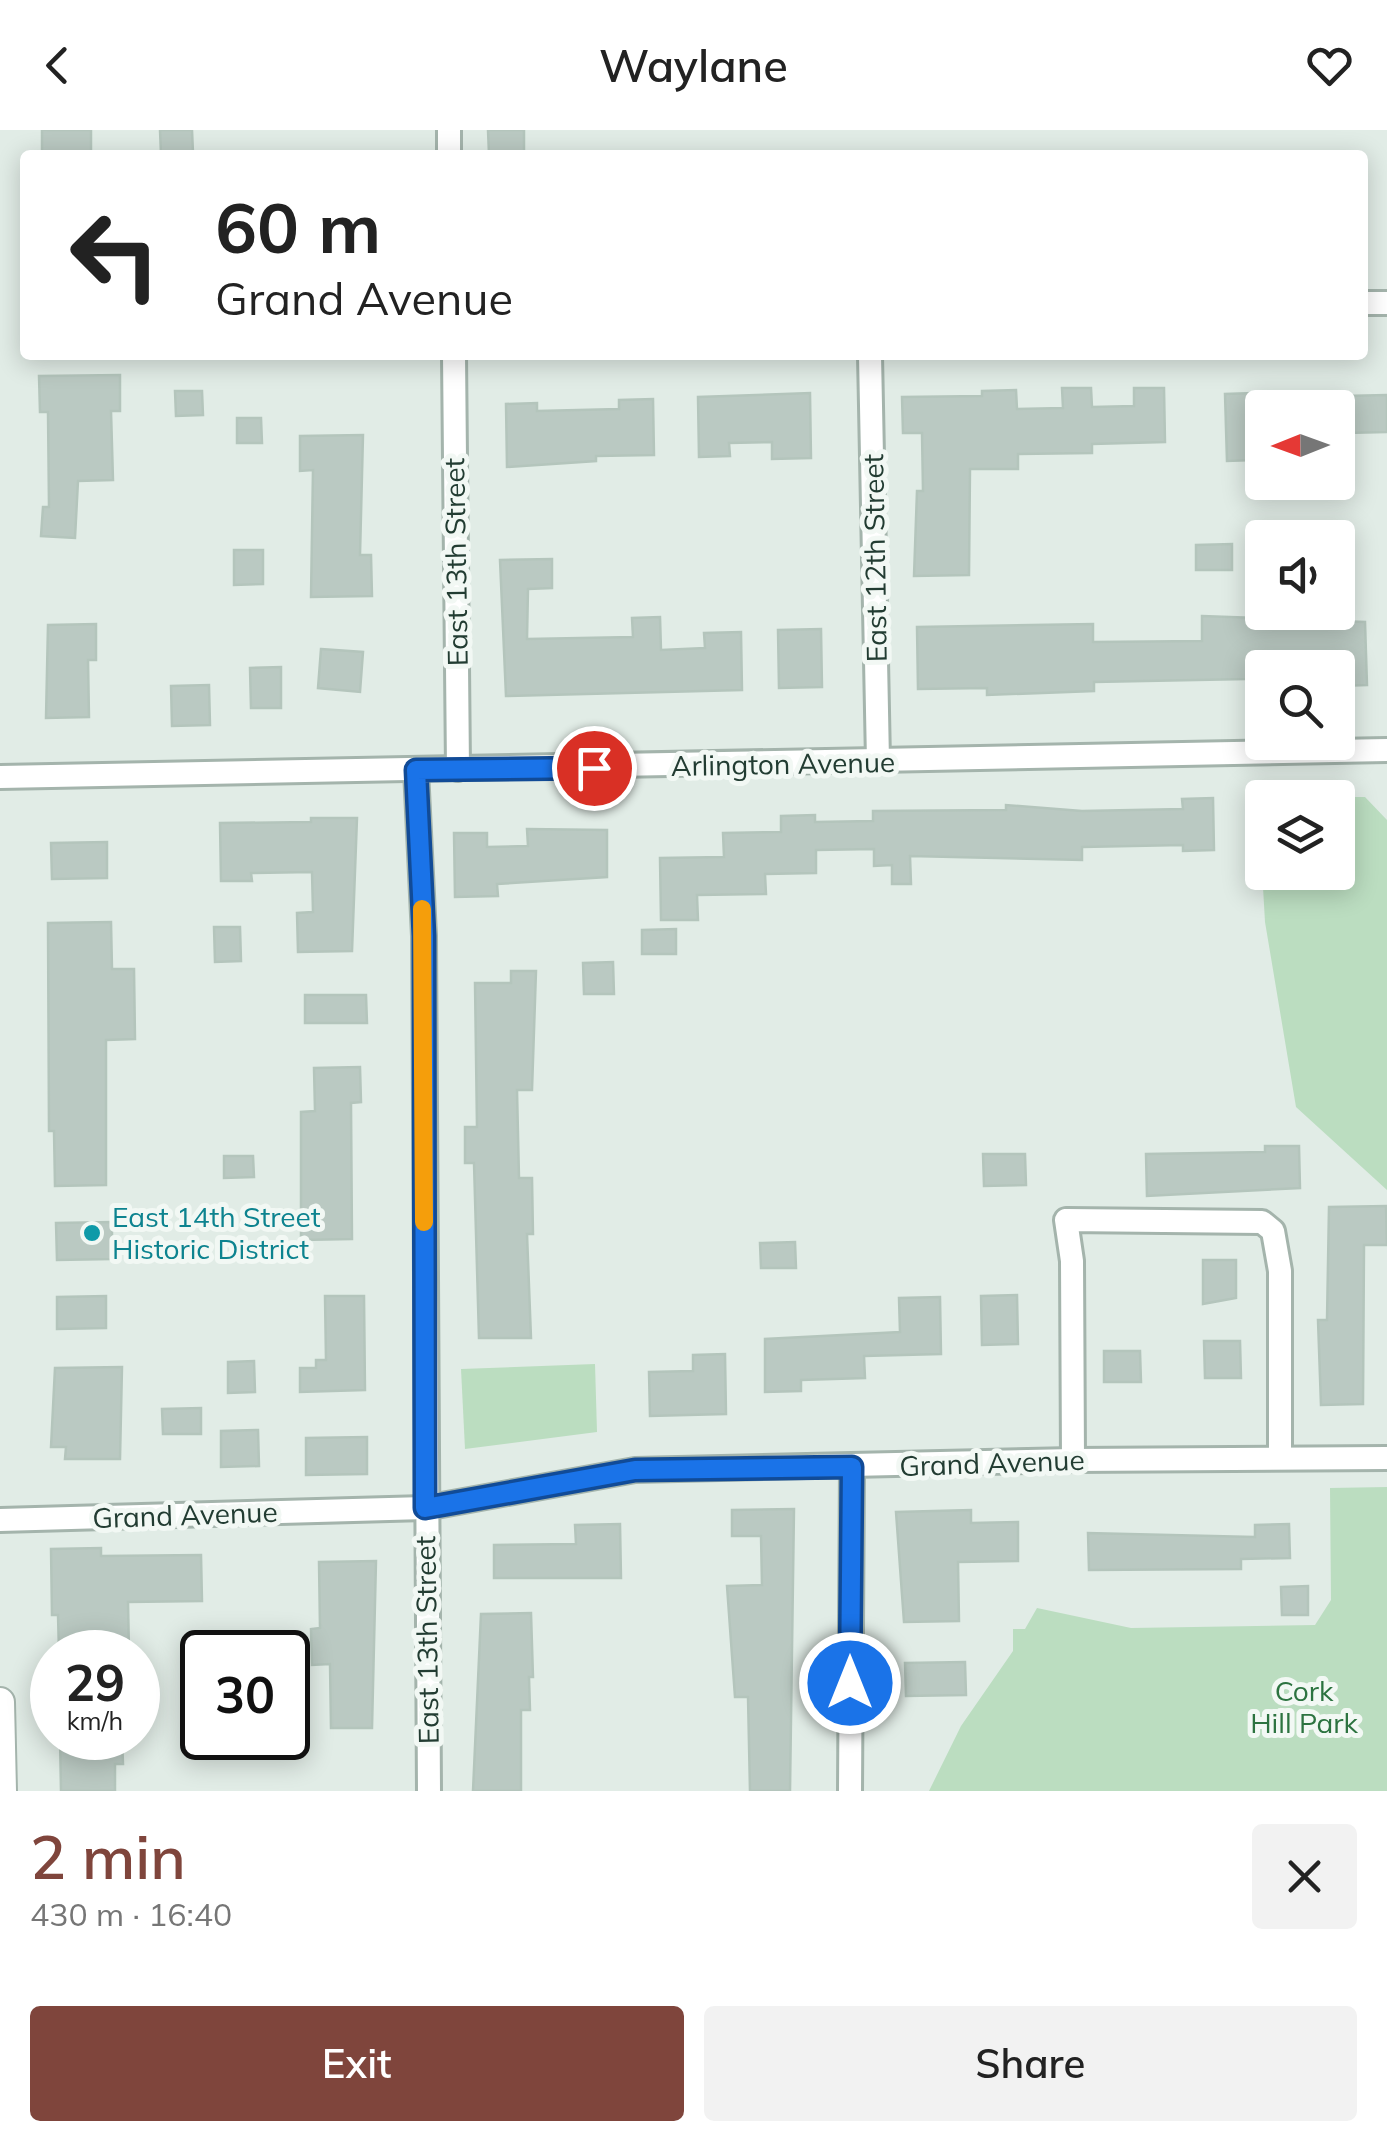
<!DOCTYPE html>
<html lang="en">
<head>
<meta charset="utf-8">
<style>
	:root { --surface:#fff; --page:#f2f2f2; --text:#222; --muted:#767676; --accent:#7f453c }
	body { margin:0; font-family:Mulish,sans-serif; background:var(--page); color:var(--text); height:100vh; display:flex; flex-direction:column; font-size:38px; white-space:nowrap }
	* { box-sizing:border-box; margin:0 }
	p { font-size:32px; color:var(--muted) }
	.icon { flex:none; width:55px; height:55px; fill:none; stroke:currentColor; stroke-width:2; stroke-linecap:round; stroke-linejoin:round }
	.map { position:relative; height:1661px; overflow:hidden }
	.sheet { display:flex; flex-direction:column; background:var(--surface); flex:1 }
	.sheet>* { flex:none }
	.top-card { position:absolute; left:20px; top:20px; width:1348px; height:210px; border-radius:10px; box-shadow:0 5px 25px #0003; background:#fff; color:var(--text); overflow:hidden }
	.needle { width:65px; rotate:269deg }
	.controls { position:absolute; left:1245px; top:260px; display:grid; gap:20px }
	.controls a { display:grid; place-items:center; width:110px; height:110px; border-radius:10px; background:var(--surface); box-shadow:0 5px 25px #0003; font-size:50px }
	.speed { position:absolute; left:30px; top:1500px; display:flex; gap:20px; font-size:50px; font-weight:700; text-align:center }
	.speed>* { display:grid; place-content:center; width:130px; height:130px; border-radius:50%; background:var(--surface); box-shadow:0 5px 25px #0003; line-height:1 }
	.speed small { font-size:25px; font-weight:400 }
	.speed .limit { border:5px solid #111; border-radius:15px; background:#fff; color:#111 }
	.pin { position:absolute; display:grid; place-items:center; width:85px; height:85px; color:#fff; margin:-42px; border:5px solid #fff; border-radius:50%; box-shadow:0 2px 10px #0007 }
	.me { position:absolute; width:110px; margin:-55px; rotate:0deg; stroke-linejoin:round; filter:drop-shadow(0 0 8px #0008) }
	.turn { display:flex; align-items:center; gap:35px; height:210px; padding:0 30px; font-size:45px }
	.turn .icon { width:130px; height:130px; stroke-width:2.5 }
	.turn b { display:block; font-size:70px; line-height:85px }
	.round { display:grid; place-items:center; flex:none; width:105px; height:105px; border-radius:10px; background:var(--page) }
	.summary { display:flex; align-items:center; justify-content:space-between; height:170px; padding:0 30px }
	h1 { font-size:60px; font-weight:600; line-height:75px; color:var(--accent) }
	.cta { display:flex; gap:20px; margin-top:auto; padding:20px 30px }
	.cta a { flex:1; height:115px; border-radius:10px; background:var(--accent); color:#fff; font-size:40px; font-weight:600; line-height:115px; text-align:center }
	.cta a+a { background:var(--page); color:var(--text) }
	header { display:flex; justify-content:space-between; align-items:center; height:130px; padding:0 30px; background:var(--surface); font-size:45px; font-weight:600 }
	.map>svg:first-child { display:block }
	.green { fill:#bbddc0 }
	.building { fill:#bac9c2; stroke:#b4c5bc; stroke-width:2.5 }
	.lines { fill:none; stroke-linecap:round; stroke-linejoin:round }
	.minor-casing { stroke:#a4b4ac; stroke-width:28 }
	.tertiary-casing { stroke:#a4b4ac; stroke-width:32 }
	.minor { stroke:#fff; stroke-width:22 }
	.tertiary { stroke:#fff; stroke-width:28 }
	.route-casing { stroke:#114b97; stroke-width:25 }
	.route { stroke:#1a73e8; stroke-width:18 }
	.slow { stroke:#f59e0b; stroke-width:18 }
	.culture-dot { fill:#0f9aa8; stroke:#f2f8f4; stroke-width:4 }
	.labels { text-anchor:middle; stroke-width:10; stroke-linejoin:round; paint-order:stroke }
	.street-label { font-size:28px; fill:#223c32; stroke:#f2f8f4 }
	.culture-label { font-size:28px; fill:#0d838f; stroke:#f2f8f4; text-anchor:start }
	.park-label { font-size:28px; fill:#2c7340; stroke:#f2f8f4 }
</style>
</head>
<body>
<header><svg class="icon" aria-label="back" viewBox="0 0 24 24"><path d="M15 5l-7 7 7 7"/></svg>Waylane<svg class="icon" aria-label="heart" viewBox="0 0 24 24"><path d="M12 20l-8-8c-3-5 5-10 8-4 3-6 11-1 8 4z"/></svg></header>
<div class="map">
<svg width="1387" height="1661" viewBox="0 0 1387 1661">
	<rect width="100%" height="100%" fill="#e1ece6"/>
	<g class="green">
		<path d="M1336,667H1365L1387,690V1060L1296,977L1265,792L1258,670L1262,669V742H1338Z"/>
		<path d="M595,1234L597,1302L465,1319L461,1239Z"/>
		<path d="M1387,1357V1661H929L961,1596L1013,1521V1499H1025L1037,1478L1131,1498L1315,1495L1331,1470L1330,1358Z"/>
	</g>
	<g class="building">
		<path d="M42,0H91V24L42,25Z"/>
		<path d="M160,0H192L193,23L161,24Z"/>
		<path d="M488,0H524V23L489,24Z"/>
		<path d="M120,245V281H111L113,350L78,351L75,408L41,406L43,377H49L48,282H40L39,246Z"/>
		<path d="M1062,258H1091L1092,277L1134,276V258H1164L1165,312L1092,314V323L1018,324V339H970L969,445L914,446L917,361H923L922,303H903L902,267L982,266V261L1016,260L1017,279L1063,278Z"/>
		<path d="M175,261H202L203,285L176,286Z"/>
		<path d="M810,263L811,328L772,329V312L729,313L730,326L699,327L698,267Z"/>
		<path d="M1253,263L1254,330L1227,331L1225,264Z"/>
		<path d="M1387,265V302L1346,303L1345,266Z"/>
		<path d="M653,269L654,325L596,326V331L507,337L506,274L537,273V281L619,279V270Z"/>
		<path d="M237,288H261L262,313H237Z"/>
		<path d="M363,305L360,425H371L372,466L311,467L313,340L300,341V306Z"/>
		<path d="M1232,414V440H1196V415Z"/>
		<path d="M234,420H263V454L234,455Z"/>
		<path d="M552,429V458L528,459L527,509L633,507L632,488L660,487L661,520L705,518L704,503L741,502L742,560L506,566L500,430Z"/>
		<path d="M1202,486L1365,492L1367,555L1338,556V538H1247V549L1094,552V561L987,565V558L918,559L917,497L1093,494V512L1202,511Z"/>
		<path d="M96,494V530H88L89,587L46,588L48,495Z"/>
		<path d="M821,499L822,557L779,558L778,500Z"/>
		<path d="M321,519L363,522L360,562L318,558Z"/>
		<path d="M281,537V578H251L250,538Z"/>
		<path d="M209,555L210,595L172,596L171,556Z"/>
		<path d="M1213,668L1214,720L1183,721V715L1082,717V730L910,726L911,754H892V735L874,736V719L816,720V743L765,744L766,764L697,765L698,790H661L660,728L724,727L723,703L781,702V686L815,685V692L873,691V681L1006,680V675L1082,681L1183,679L1182,669Z"/>
		<path d="M311,688H357L352,821L298,822L297,783L313,782L312,742L251,743L252,751H221L220,693L311,692Z"/>
		<path d="M527,699L607,700V747L497,754L498,766L455,767L454,703H487V717L528,716Z"/>
		<path d="M107,712V748L52,749L51,713Z"/>
		<path d="M111,792L112,839H134L135,909L106,910V1055L55,1056L54,1001H49L48,793Z"/>
		<path d="M214,797H240L241,831L215,832Z"/>
		<path d="M676,799V824H642V800Z"/>
		<path d="M613,832L614,864H584L583,833Z"/>
		<path d="M511,841H536L532,960H517L519,1048H532L533,1104H527L531,1208H479L474,1033H465V997H477L475,853H511Z"/>
		<path d="M305,865H366L367,893H305Z"/>
		<path d="M360,937L361,972L351,973L352,1109L301,1110V982L315,981L314,938Z"/>
		<path d="M1265,1016H1299L1300,1058L1147,1066L1146,1024L1265,1022Z"/>
		<path d="M983,1024H1025L1026,1055L984,1056Z"/>
		<path d="M224,1026H253L254,1047L224,1048Z"/>
		<path d="M1386,1076L1387,1115H1364L1363,1274L1321,1275L1318,1190H1327L1329,1077Z"/>
		<path d="M112,1092V1129L57,1130L56,1093Z"/>
		<path d="M795,1112L796,1138H761L760,1113Z"/>
		<path d="M1203,1130H1236V1168L1203,1174Z"/>
		<path d="M1017,1165L1018,1214L982,1215L981,1166Z"/>
		<path d="M106,1166V1198L57,1199V1167Z"/>
		<path d="M325,1166H364L365,1260L300,1262V1238H316V1230H326Z"/>
		<path d="M940,1167L941,1224L864,1226L865,1248L801,1250V1261L765,1262V1209L900,1202L899,1168Z"/>
		<path d="M1204,1211H1240L1241,1248H1205Z"/>
		<path d="M1104,1221H1140L1141,1252H1104Z"/>
		<path d="M725,1224L726,1284L650,1286L649,1242L693,1241V1225Z"/>
		<path d="M254,1231L255,1262L228,1263V1232Z"/>
		<path d="M122,1237L120,1329H65L66,1317H51L55,1238Z"/>
		<path d="M201,1278V1304H163L162,1279Z"/>
		<path d="M258,1300L259,1336L221,1337V1301Z"/>
		<path d="M367,1307V1344L306,1345V1308Z"/>
		<path d="M794,1379L790,1661H750L748,1567H735L727,1456L762,1455L761,1406H732V1380Z"/>
		<path d="M971,1380V1393L1018,1392V1431L958,1432L959,1491L904,1492L896,1382Z"/>
		<path d="M620,1394L621,1448H494V1415L576,1414L575,1395Z"/>
		<path d="M1289,1394L1290,1428L1241,1429V1439L1089,1440L1088,1403L1255,1407V1395Z"/>
		<path d="M101,1418V1426L201,1425L202,1471L128,1472L129,1522H59L58,1485H52L51,1419Z"/>
		<path d="M376,1431L372,1598H331L330,1534L312,1535L311,1499L320,1498L319,1432Z"/>
		<path d="M1308,1456V1485H1282L1281,1457Z"/>
		<path d="M531,1483L533,1547H529L530,1580H521V1661H473L481,1484Z"/>
		<path d="M965,1532L966,1565L906,1566L905,1533Z"/>
		<path d="M60,1608H122L123,1634H115V1661H61Z"/>
	</g>
	<g class="lines">
		<defs>
			<g id="minor">
				<path d="M449,0V25"/>
				<path d="M1362,173H1387"/>
				<path d="M454,225L458,639"/>
				<path d="M870,225L878,631"/>
				<path d="M416,640L424,806L429,1661"/>
				<path d="M0,647L1387,620"/>
				<path d="M1073,1330L1072,1131L1066,1090L1262,1092L1273,1101L1280,1141V1328"/>
				<path d="M0,1390L425,1378L635,1340L1073,1330L1387,1328"/>
				<path d="M850,1661L852,1337"/>
			</g>
			<path id="tertiary" d="M0,1572L2,1661"/>
		</defs>
		<use href="#minor" class="minor-casing"/>
		<use href="#tertiary" class="tertiary-casing"/>
		<use href="#minor" class="minor"/>
		<use href="#tertiary" class="tertiary"/>
	</g>
	<g class="lines">
		<defs>
			<path id="route" d="M594,638L416,640L424,806L425,1378L635,1340L852,1337L850,1553"/>
		</defs>
		<use href="#route" class="route-casing"/>
		<use href="#route" class="route"/>
		<path class="slow" d="M422,779L424,1092"/>
	</g>
	<circle class="culture-dot" cx="92" cy="1103" r="10"/>
	<g class="labels">
		<g class="street-label">
			<text transform="translate(875 428) rotate(-91)" y="10">East 12th Street</text>
			<text transform="translate(456 432) rotate(-91)" y="10">East 13th Street</text>
			<text transform="translate(783 634) rotate(-1)" y="10">Arlington Avenue</text>
			<text transform="translate(992 1333) rotate(-2)" y="10">Grand Avenue</text>
			<text transform="translate(185 1385) rotate(-2)" y="10">Grand Avenue</text>
			<text transform="translate(427 1510) rotate(-91)" y="10">East 13th Street</text>
		</g>
		<g class="culture-label">
			<text x="112" y="1097">East 14th Street<tspan x="112" dy="32">Historic District</tspan></text>
		</g>
		<g class="park-label">
			<text x="1304" y="1571">Cork<tspan x="1304" dy="32">Hill Park</tspan></text>
		</g>
	</g>
</svg>
<div class="controls">
<a><svg class="needle" viewBox="-14 -14 28 28"><path d="M0-13l5 13h-10z" fill="#e53935"/><path d="M0 13l5-13h-10z" fill="#767676"/></svg></a>
<a><svg class="icon" aria-label="sound" viewBox="0 0 24 24"><path d="M4 9h4l5-4v14l-5-4H4zM17 9q2 3 0 6"/></svg></a>
<a><svg class="icon" aria-label="search" viewBox="0 0 24 24"><circle cx="10" cy="10" r="6"/><path d="M15 15l6 6"/></svg></a>
<a><svg class="icon" aria-label="layers" viewBox="0 0 24 24"><path d="M12 4l9 5-9 5-9-5zM3 14l9 5 9-5"/></svg></a>
</div>
<div class="speed"><div>29<small>km/h</small></div><div class="limit">30</div></div>
<div class="pin" style="left:594px;top:638px;background:#d93025"><svg class="icon" aria-label="arrive" viewBox="0 0 24 24"><path d="M6 21V4h12l-3 4 3 4H6"/></svg></div>
<svg class="me" style="left:850px;top:1553px" viewBox="-20 -20 40 40"><circle r="17" fill="#1a73e8" stroke="#fff" stroke-width="3"/><path d="M0-11L8 9 0 5-8 9z" fill="#fff"/></svg>
<div class="top-card">
<div class="turn"><svg class="icon" aria-label="left" viewBox="0 0 24 24"><path d="M17 20v-9H6M10 6l-5 5 5 5"/></svg><div><b>60 m</b>Grand Avenue</div></div>
</div>
</div>
<section class="sheet">
<div class="summary"><div><h1>2 min</h1><p>430 m · 16:40</p></div><a class="round"><svg class="icon" aria-label="close" viewBox="0 0 24 24"><path d="M6 6l12 12M18 6L6 18"/></svg></a></div>
<div class="cta"><a>Exit</a><a>Share</a></div>
</section>
</body>
</html>
